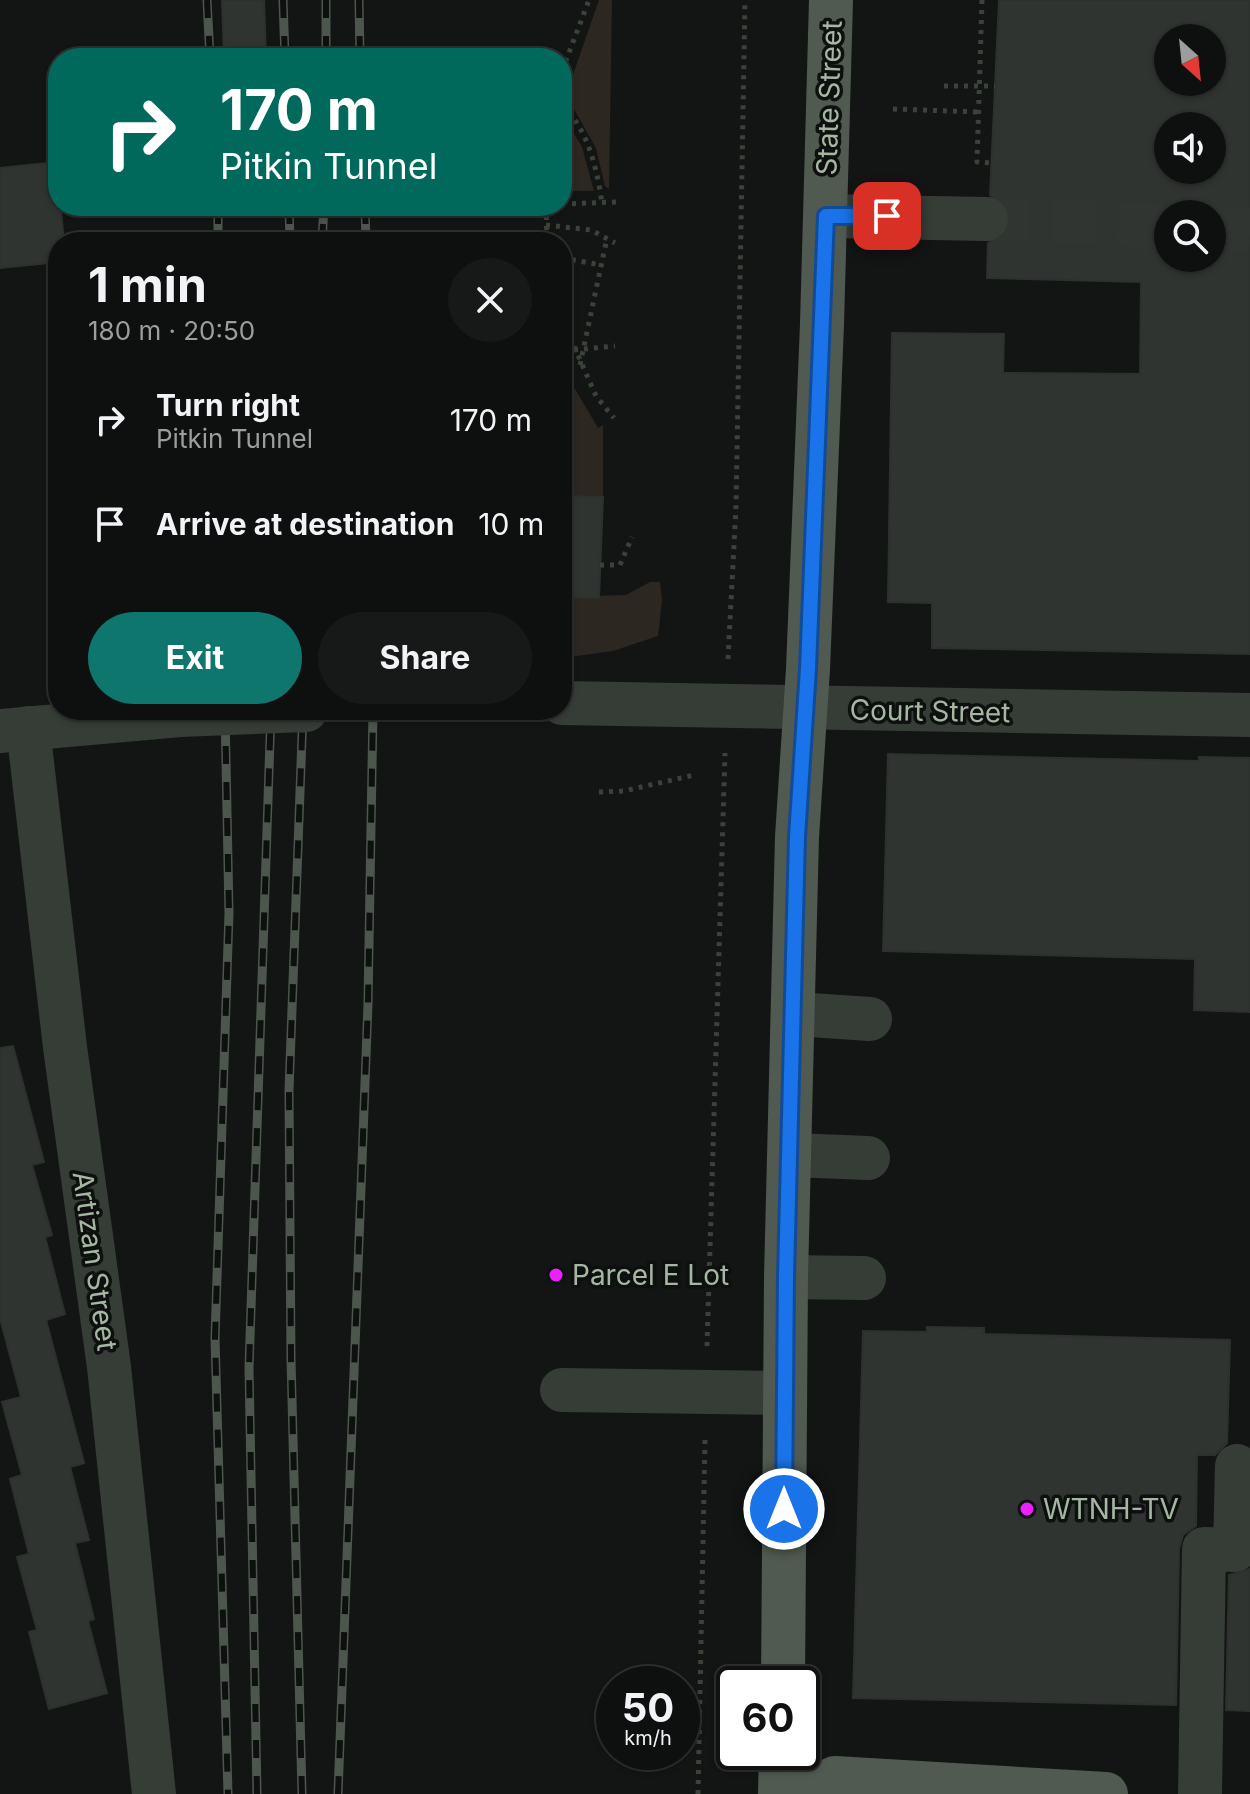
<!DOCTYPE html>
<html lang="en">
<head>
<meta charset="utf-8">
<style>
	:root { --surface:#0e100f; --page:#171918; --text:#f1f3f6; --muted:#9b9d9e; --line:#2e302f; --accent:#0f766e }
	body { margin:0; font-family:Inter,sans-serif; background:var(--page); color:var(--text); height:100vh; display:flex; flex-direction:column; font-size:30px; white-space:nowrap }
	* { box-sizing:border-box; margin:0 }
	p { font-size:26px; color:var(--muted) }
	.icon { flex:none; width:44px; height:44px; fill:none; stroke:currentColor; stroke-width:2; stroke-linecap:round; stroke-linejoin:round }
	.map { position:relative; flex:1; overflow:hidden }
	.side { position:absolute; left:48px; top:232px; width:524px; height:488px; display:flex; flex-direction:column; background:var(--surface); border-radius:32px; box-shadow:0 2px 6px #0004,0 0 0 2px var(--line) }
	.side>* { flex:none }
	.guide { position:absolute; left:48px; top:48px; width:524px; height:168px; border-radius:32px; box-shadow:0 2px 6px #0004,0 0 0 2px var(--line); background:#00695c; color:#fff; overflow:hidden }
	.needle { width:52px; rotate:153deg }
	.tools { position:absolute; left:1154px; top:24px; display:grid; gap:16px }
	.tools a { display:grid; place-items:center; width:72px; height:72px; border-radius:50%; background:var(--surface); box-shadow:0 2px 6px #0004,0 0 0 2px var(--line); font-size:40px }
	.speed { position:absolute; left:596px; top:1666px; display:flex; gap:16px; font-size:40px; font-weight:700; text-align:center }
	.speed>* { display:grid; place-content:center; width:104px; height:104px; border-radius:50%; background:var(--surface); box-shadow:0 2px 6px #0004,0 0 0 2px var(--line); line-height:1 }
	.speed small { font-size:20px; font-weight:400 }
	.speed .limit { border:4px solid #111; border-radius:12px; background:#fff; color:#111 }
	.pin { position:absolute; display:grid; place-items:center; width:68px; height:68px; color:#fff; margin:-34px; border-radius:16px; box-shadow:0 4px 12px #0006 }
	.me { position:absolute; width:88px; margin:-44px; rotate:0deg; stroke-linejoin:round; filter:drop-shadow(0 0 6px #0008) }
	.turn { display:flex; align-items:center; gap:28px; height:168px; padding:0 40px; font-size:36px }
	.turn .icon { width:104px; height:104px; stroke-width:2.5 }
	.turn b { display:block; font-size:56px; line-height:68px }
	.round { display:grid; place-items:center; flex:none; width:84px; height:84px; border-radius:42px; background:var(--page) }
	.head { display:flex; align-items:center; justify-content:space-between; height:136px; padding:0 40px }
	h1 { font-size:48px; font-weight:700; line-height:60px }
	.primary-button { display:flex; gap:16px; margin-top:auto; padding:16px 40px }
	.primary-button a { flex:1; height:92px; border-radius:48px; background:var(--accent); color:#fff; font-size:32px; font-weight:700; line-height:92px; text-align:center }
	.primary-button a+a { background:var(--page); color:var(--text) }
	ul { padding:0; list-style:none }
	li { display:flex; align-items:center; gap:24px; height:104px; padding:0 40px }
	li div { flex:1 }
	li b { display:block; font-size:30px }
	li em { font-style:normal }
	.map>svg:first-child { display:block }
	.green { fill:#2d2722 }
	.building { fill:#303431; stroke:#2d312e; stroke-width:2; fill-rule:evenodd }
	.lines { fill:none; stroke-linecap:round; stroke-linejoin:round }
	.minor-tunnel { stroke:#303531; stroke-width:44; stroke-dasharray:44 22; stroke-linecap:butt }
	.path { stroke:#3a423a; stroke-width:5; stroke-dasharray:4 6; stroke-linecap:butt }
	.minor { stroke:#363c36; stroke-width:44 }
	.major { stroke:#505a50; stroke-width:44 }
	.rail-casing { stroke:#4d564d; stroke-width:9 }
	.rail { stroke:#0e100f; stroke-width:6; stroke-dasharray:18; stroke-linecap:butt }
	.path-bridge { stroke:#3a423a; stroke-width:5; stroke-dasharray:4 6; stroke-linecap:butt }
	.minor-bridge { stroke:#363c36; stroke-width:44 }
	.route-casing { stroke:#114b97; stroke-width:20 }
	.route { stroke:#1a73e8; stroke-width:14 }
	.poi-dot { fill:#eb21ff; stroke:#0e100f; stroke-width:3 }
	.labels { text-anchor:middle; stroke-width:7; stroke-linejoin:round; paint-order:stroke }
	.street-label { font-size:28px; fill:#a5b7a3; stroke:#0e100f }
	.poi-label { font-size:28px; fill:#a5b7a3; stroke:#0e100f; text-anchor:start }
</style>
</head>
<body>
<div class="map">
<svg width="1250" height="1794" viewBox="0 0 1250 1794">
	<rect width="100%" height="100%" fill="#131514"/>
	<g class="green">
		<path d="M599,0H612L609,189L605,186L596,148L566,95Z"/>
		<path d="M562,114L582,147L594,191H573L571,172L562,171Z"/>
		<path d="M562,367L598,428L603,425V497L562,496Z"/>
		<path d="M650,582H660L662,600L658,636L613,651L562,658V597L626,595Z"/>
	</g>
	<g class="building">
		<path d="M222,0H264L266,58H224Z"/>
		<path d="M999,0H1250V654L932,648V603L888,602L892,333L1004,334L1003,373L1140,374L1141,282L987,278L988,243L1007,233L1011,220L1007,206L990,195ZM1168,38H1212V82H1168ZM1168,126H1212V170H1168ZM1168,214H1212V258H1168Z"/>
		<path d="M56,162L64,242H58V262L0,268V168Z"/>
		<path d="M562,496L603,497L599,598L562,597Z"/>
		<path d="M888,754L1199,761V757L1250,758V1012L1194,1010L1195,959L883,951Z"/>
		<path d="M13,1046L44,1162L32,1165L52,1235L45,1237L65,1314L46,1320L84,1463L70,1467L89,1540L75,1543L94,1619L88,1621L107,1693L49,1709L29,1632L37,1630L17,1557L29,1554L10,1479L22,1475L2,1402L21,1397L0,1318V1048Z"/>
		<path d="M927,1327L984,1328V1334L1230,1340L1227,1443L1215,1455H1197L1196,1526L1183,1535L1179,1549L1176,1705L853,1698L863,1331L927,1332Z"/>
		<path d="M1250,1569V1711L1226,1710L1229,1575Z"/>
	</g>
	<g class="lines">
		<g class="minor-tunnel">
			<path d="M986,219L1168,226"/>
			<path d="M1212,228L1250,230"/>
		</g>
		<g class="path">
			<path d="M982,0L977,162L992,163"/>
			<path d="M562,71L589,0"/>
			<path d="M944,86H995"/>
			<path d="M562,105C588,129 597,169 602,203"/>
			<path d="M893,109L978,112"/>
			<path d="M562,204L616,202"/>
			<path d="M546,206L547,242"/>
			<path d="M546,225L591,230L615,243"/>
			<path d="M562,258L601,265"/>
			<path d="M562,319L596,396L614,418"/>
			<path d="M574,350L615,346"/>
			<path d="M580,365L607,238"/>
			<path d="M600,565H620L632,537"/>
			<path d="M728,659L736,507L745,0"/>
			<path d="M599,792L624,791L694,775"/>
			<path d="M707,1346L725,753"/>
			<path d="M698,1794L705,1440"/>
		</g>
		<g class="minor">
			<path d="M826,216L986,219"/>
			<path d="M562,703L1250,715"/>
			<path d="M28,728L65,1047L109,1367L154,1794"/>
			<path d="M0,731L180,715"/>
			<path d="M795,1014L870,1019"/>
			<path d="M792,1155L868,1158"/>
			<path d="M786,1277L864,1278"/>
			<path d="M562,1390L785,1393"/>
			<path d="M1200,1794L1204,1549L1235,1550L1237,1466"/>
		</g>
		<g class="major">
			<path d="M783,1684L786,1277L797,837L808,669L822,324L831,0"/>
			<path d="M780,1794L781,1752"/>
			<path d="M803,1794L835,1778L1106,1794"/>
		</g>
		<defs>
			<g id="rail">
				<path d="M207,0L210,58"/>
				<path d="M283,0L285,58"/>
				<path d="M326,0V58"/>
				<path d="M359,0L360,58"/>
				<path d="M218,206V242"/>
				<path d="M289,206L290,242"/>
				<path d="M365,206L366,242"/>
				<path d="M322,242L324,206"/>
				<path d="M225,710L229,913L215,1338L228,1794"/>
				<path d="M257,1794L249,1368L271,710"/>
				<path d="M302,1794L291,1359L289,1091L303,710"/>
				<path d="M338,1794L368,1004L373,710"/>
			</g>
		</defs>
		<use href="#rail" class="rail-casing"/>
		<use href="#rail" class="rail"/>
		<path class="path-bridge" d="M271,212L486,206"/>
		<path class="minor-bridge" d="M180,715L306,710"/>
	</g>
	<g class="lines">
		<defs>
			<path id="route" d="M784,1509L786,1277L797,837L808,669L826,216H887"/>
		</defs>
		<use href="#route" class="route-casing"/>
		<use href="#route" class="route"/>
	</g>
	<g class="poi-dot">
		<circle cx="556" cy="1275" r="8"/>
		<circle cx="1027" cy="1509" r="8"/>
	</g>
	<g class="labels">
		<g class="street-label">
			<text transform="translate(829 98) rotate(-88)" y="10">State Street</text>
			<text transform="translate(930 711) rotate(1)" y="10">Court Street</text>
			<text transform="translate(95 1261) rotate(82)" y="10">Artizan Street</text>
		</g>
		<g class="poi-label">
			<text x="572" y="1285">Parcel E Lot</text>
			<text x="1043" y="1519">WTNH-TV</text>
		</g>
	</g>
</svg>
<div class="tools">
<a><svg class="needle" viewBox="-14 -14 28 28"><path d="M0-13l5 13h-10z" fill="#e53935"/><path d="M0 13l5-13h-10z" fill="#9b9d9e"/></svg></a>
<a><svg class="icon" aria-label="sound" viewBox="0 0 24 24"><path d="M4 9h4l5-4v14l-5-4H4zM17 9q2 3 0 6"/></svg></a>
<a><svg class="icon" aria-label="search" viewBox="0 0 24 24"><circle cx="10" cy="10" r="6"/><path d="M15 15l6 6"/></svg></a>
</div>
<div class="speed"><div>50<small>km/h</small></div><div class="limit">60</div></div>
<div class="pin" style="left:887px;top:216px;background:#d93025"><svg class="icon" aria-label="arrive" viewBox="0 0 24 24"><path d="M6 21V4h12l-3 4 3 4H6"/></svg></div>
<svg class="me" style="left:784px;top:1509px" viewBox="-20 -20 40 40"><circle r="17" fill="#1a73e8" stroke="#fff" stroke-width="3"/><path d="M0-11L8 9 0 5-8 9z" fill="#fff"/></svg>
<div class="guide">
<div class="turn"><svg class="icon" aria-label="right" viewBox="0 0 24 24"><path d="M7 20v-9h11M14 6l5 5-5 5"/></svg><div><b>170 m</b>Pitkin Tunnel</div></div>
</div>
<section class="side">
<div class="head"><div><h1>1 min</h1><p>180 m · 20:50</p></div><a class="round"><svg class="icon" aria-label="close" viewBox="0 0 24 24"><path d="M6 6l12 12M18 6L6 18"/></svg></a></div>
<ul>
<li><svg class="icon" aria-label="right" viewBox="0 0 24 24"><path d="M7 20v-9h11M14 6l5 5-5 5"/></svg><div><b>Turn right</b><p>Pitkin Tunnel</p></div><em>170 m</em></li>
<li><svg class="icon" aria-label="arrive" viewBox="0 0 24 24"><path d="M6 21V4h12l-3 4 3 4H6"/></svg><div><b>Arrive at destination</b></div><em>10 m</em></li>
</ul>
<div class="primary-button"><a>Exit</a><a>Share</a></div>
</section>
</div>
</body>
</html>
